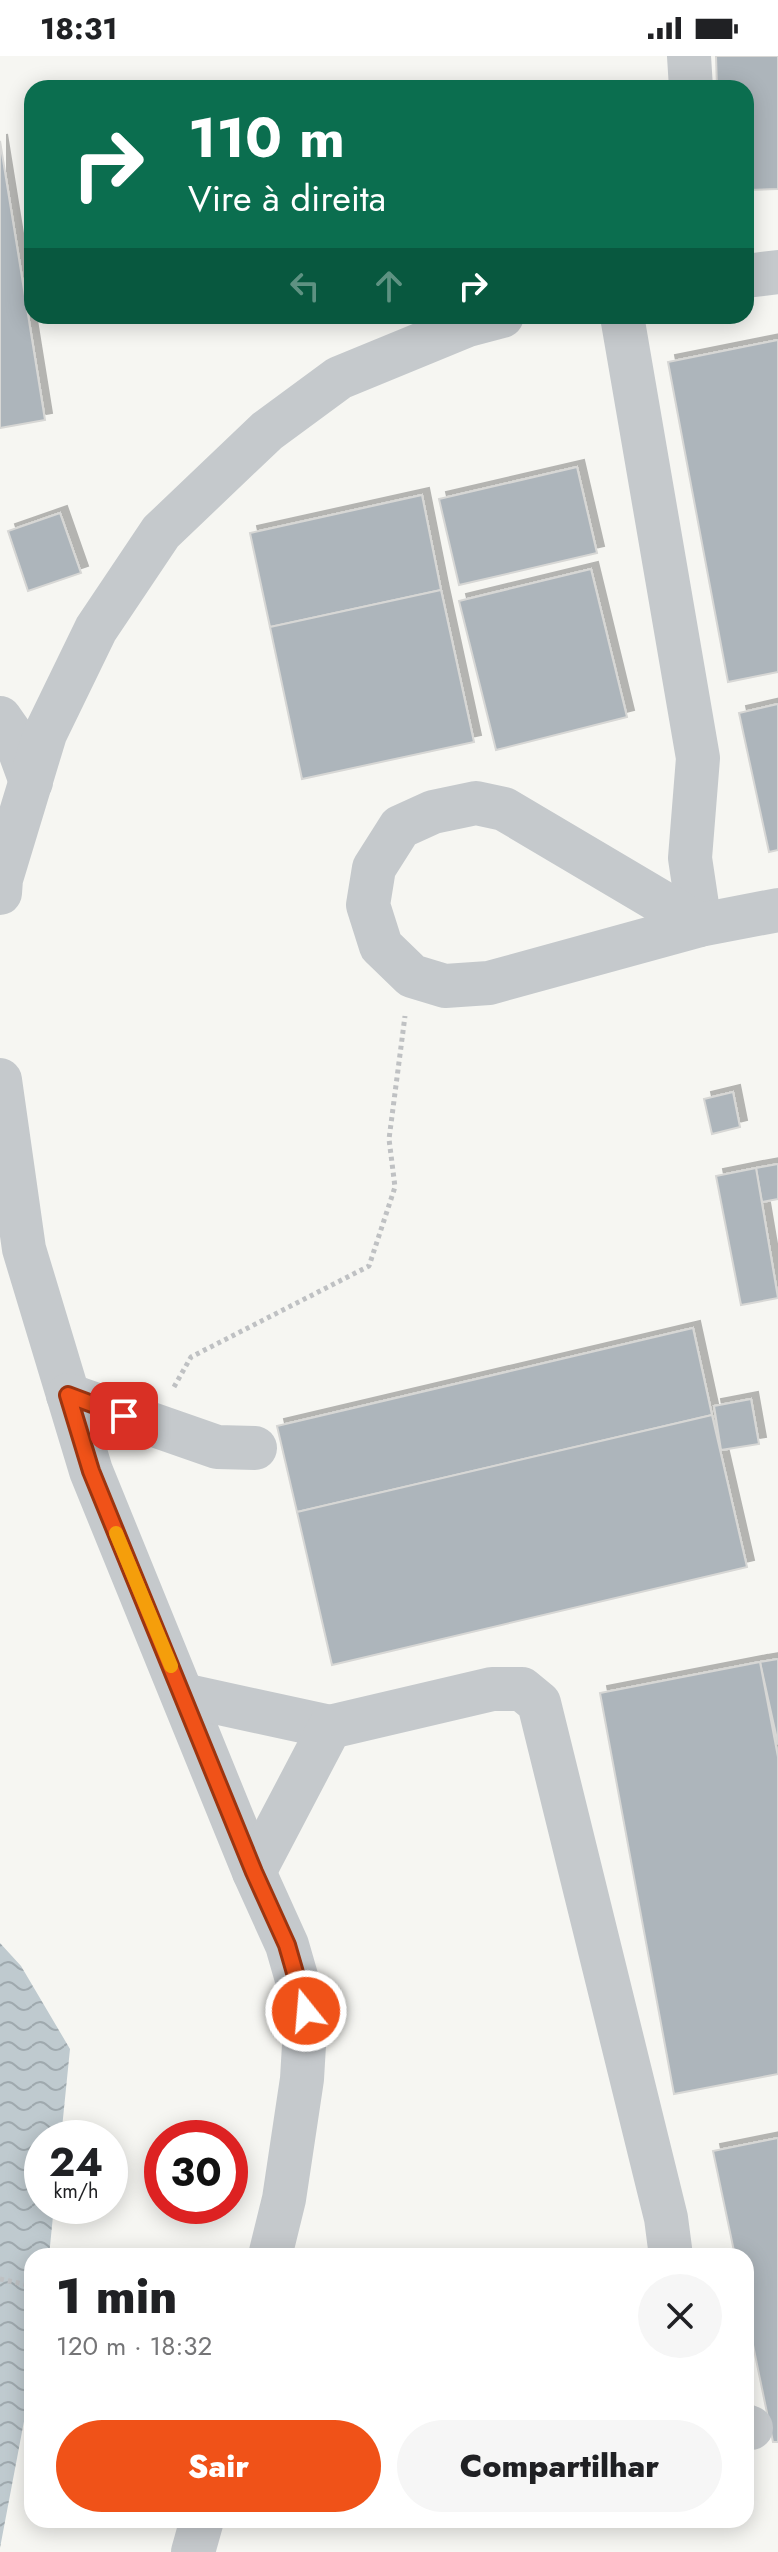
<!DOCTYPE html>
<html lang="pt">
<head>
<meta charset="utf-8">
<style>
	:root { --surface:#fff; --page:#f6f6f6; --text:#202124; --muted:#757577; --accent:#f05218 }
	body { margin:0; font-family:Jost,sans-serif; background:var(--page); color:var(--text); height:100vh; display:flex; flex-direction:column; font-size:30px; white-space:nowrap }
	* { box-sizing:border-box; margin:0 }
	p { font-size:26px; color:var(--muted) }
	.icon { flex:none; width:44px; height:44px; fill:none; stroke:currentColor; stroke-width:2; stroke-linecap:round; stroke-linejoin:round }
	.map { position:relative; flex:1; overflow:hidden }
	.drawer { position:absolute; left:24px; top:2192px; width:730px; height:280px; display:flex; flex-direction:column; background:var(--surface); border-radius:24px; box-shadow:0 4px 20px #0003 }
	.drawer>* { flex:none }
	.top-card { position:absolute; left:24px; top:24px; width:730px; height:244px; border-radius:24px; box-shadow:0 4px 20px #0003; background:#0b6e4f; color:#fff; overflow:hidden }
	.speed { position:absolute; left:24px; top:2064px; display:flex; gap:16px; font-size:40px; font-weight:700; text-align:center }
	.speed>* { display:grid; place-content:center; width:104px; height:104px; border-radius:50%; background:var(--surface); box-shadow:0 4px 20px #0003; line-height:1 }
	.speed small { font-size:20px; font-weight:400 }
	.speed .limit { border:12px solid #d22; background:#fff; color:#111 }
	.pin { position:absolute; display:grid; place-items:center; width:68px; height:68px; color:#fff; margin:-34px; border-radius:16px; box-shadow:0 4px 12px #0006 }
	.me { position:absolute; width:88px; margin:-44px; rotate:343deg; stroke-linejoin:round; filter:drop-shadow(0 0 6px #0008) }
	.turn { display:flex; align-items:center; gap:28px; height:168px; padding:0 32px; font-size:36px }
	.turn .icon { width:104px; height:104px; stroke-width:2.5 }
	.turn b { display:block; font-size:56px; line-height:68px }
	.lanes { display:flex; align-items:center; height:76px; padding:0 32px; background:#0003; justify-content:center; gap:40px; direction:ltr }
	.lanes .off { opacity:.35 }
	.round { display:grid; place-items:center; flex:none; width:84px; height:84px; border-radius:42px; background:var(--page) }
	.summary { display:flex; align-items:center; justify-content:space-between; height:136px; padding:0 32px }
	h1 { font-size:48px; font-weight:800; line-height:60px }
	.action { display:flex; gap:16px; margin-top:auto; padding:16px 32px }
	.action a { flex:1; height:92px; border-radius:48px; background:var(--accent); color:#fff; font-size:32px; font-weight:800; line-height:92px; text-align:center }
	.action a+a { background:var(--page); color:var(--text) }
	.status { display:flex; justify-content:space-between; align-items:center; height:56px; padding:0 40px; background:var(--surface); direction:ltr }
	.status svg { height:22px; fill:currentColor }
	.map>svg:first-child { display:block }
	.water { fill:url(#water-waves) }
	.building { fill:#adb5bb; stroke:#d7d7d5; stroke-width:2; filter:url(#shadow) }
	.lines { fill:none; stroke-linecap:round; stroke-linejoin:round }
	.path { stroke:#bfc1c3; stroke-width:5; stroke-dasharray:4 4; stroke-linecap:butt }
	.minor { stroke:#c5c9cc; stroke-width:44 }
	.route-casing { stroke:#9c3510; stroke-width:20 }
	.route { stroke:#f05218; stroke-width:14 }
	.slow { stroke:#f59e0b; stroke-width:14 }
</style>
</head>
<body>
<div class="status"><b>18:31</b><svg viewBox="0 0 49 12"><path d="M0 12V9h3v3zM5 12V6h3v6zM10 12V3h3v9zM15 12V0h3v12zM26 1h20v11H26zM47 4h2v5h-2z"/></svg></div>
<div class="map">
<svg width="778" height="2496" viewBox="0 0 778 2496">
	<defs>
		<pattern id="water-waves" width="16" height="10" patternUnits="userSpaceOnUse" patternTransform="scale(2)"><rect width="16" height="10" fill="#bfcacf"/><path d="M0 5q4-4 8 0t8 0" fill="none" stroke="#9fa9ae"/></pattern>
		<filter id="shadow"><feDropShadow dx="7" dy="-7" stdDeviation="0" flood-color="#0004"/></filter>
	</defs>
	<rect width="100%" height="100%" fill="#f6f6f2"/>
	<path class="water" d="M0,1887L21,1910L70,1993L61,2082H42V2150H54L49,2200H32V2323L0,2492Z"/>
	<g class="building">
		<path d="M716,0H778V133L746,134V32H717Z"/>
		<path d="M0,85L45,364L0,372Z"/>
		<path d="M778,284V616L728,626L668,306Z"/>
		<path d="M577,411L597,497L459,529L439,443Z"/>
		<path d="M422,439L441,534L270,571L250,477Z"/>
		<path d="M60,457L81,517L28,535L8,475Z"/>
		<path d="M591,513L627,661L496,694L459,545Z"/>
		<path d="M441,534L474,686L302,723L270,571Z"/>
		<path d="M778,648V794L769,796L739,657Z"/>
		<path d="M733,1036L740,1071L712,1078L704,1043Z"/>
		<path d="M778,1108V1143L762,1146L756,1112Z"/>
		<path d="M756,1112L778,1242L741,1249L716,1120Z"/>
		<path d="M693,1272L712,1359L297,1456L277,1370Z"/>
		<path d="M751,1343L759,1388L721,1394L714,1350Z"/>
		<path d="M712,1359L747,1511L332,1609L297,1456Z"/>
		<path d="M778,1603V1688L760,1606Z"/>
		<path d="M760,1606L778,1701V2018L674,2038L600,1637Z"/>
		<path d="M778,2082V2386H773L746,2255V2200H735L713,2095Z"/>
	</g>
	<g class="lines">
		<g class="path">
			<path d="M174,1331L191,1301L369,1210L395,1131L389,1083L405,960"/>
			<path d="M0,2223L32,2230"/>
		</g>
		<g class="minor">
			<path d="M689,0L691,32"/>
			<path d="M746,220L778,216"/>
			<path d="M622,260L698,702L690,802L700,869"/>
			<path d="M0,662L16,685L31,726"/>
			<path d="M0,837L1,823L45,678L96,573L161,476L267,375L339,322L468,269L502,260"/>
			<path d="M700,869L504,753L476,747L433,756L400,771L374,812L368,849L381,890L412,920L445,930L489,927L700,869L778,854"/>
			<path d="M0,1024L24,1193L91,1415L254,1816L287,1889L306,1955L302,2023L284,2143L270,2200"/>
			<path d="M68,1339L217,1391L255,1392"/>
			<path d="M183,1639L330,1671"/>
			<path d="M254,1816L330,1671L492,1633H522L539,1647L666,2162L671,2200"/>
			<path d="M746,2370L751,2372"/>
			<path d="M193,2496L202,2464"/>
		</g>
	</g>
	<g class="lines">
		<defs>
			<path id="route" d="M124,1360L68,1339L91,1415L254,1816L287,1889L306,1955"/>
		</defs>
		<use href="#route" class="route-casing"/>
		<use href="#route" class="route"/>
		<path class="slow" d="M116,1477L171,1610"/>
	</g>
</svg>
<div class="speed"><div>24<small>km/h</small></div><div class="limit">30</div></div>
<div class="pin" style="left:124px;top:1360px;background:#d93025"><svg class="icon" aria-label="arrive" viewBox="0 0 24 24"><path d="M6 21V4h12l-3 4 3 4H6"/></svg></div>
<svg class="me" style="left:306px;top:1955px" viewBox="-20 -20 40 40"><circle r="17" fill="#f05218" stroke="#fff" stroke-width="3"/><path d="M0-11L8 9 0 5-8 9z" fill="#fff"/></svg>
<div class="top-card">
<div class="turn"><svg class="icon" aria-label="right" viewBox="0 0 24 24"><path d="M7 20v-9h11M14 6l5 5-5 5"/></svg><div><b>110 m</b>Vire à direita</div></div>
<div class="lanes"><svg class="icon off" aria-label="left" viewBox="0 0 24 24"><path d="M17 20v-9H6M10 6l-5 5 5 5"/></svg><svg class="icon off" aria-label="ahead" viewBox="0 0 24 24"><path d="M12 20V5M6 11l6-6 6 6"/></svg><svg class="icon" aria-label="right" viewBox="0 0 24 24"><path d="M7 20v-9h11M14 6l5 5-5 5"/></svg></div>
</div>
<section class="drawer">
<div class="summary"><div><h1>1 min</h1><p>120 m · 18:32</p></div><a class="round"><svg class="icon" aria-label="close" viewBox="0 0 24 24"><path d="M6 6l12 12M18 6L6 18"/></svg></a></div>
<div class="action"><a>Sair</a><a>Compartilhar</a></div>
</section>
</div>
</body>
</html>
